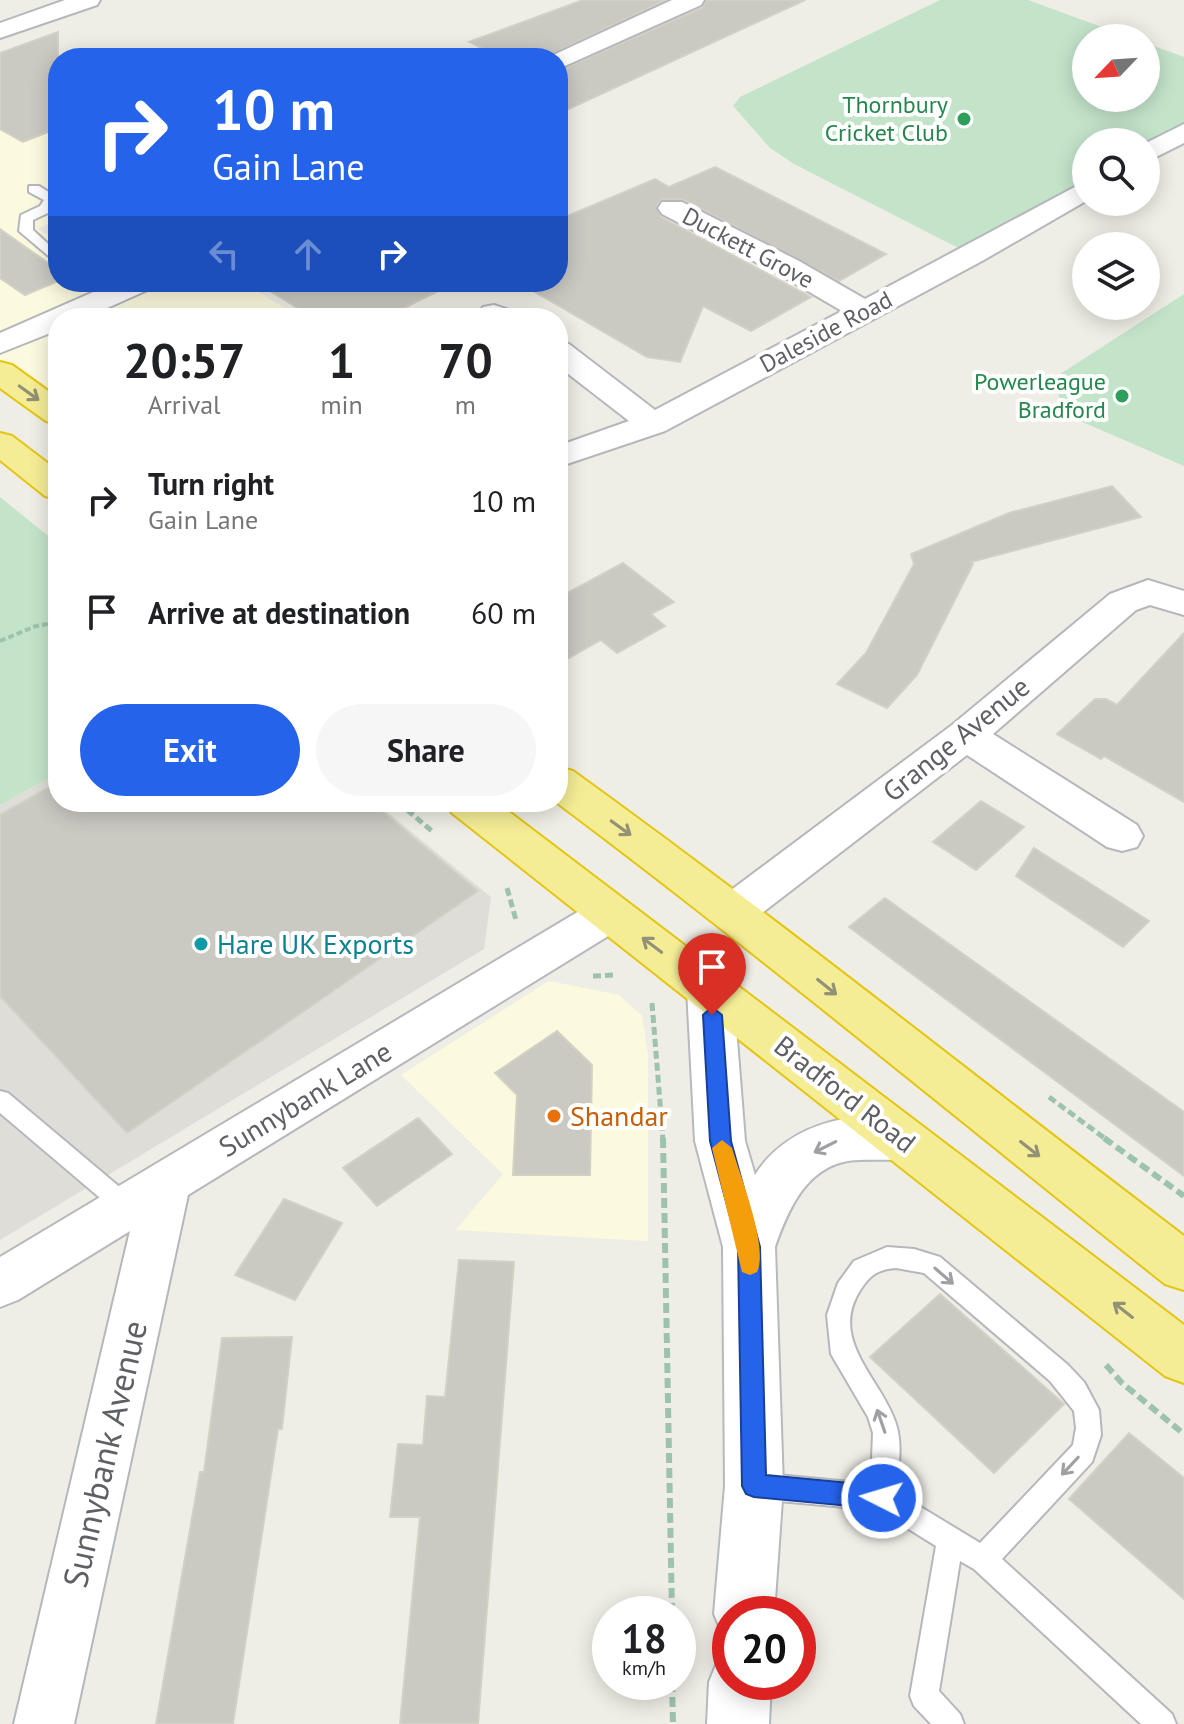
<!DOCTYPE html>
<html lang="en">
<head>
<meta charset="utf-8">
<style>
	:root { --surface:#fff; --page:#f6f6f6; --text:#202124; --muted:#757577; --accent:#2563eb }
	body { margin:0; font-family:"PT Sans",sans-serif; background:var(--page); color:var(--text); height:100vh; display:flex; flex-direction:column; font-size:30px; white-space:nowrap }
	* { box-sizing:border-box; margin:0 }
	p { font-size:26px; color:var(--muted) }
	.icon { flex:none; width:44px; height:44px; fill:none; stroke:currentColor; stroke-width:2; stroke-linecap:round; stroke-linejoin:round }
	.map { position:relative; flex:1; overflow:hidden }
	.sheet { position:absolute; left:48px; top:308px; width:520px; height:504px; display:flex; flex-direction:column; background:var(--surface); border-radius:32px; box-shadow:0 4px 20px #0003 }
	.sheet>* { flex:none }
	.hud { position:absolute; left:48px; top:48px; width:520px; height:244px; border-radius:32px; box-shadow:0 4px 20px #0003; background:#2563eb; color:#fff; overflow:hidden }
	.needle { width:52px; rotate:245deg }
	.tools { position:absolute; left:1072px; top:24px; display:grid; gap:16px }
	.tools a { display:grid; place-items:center; width:88px; height:88px; border-radius:50%; background:var(--surface); box-shadow:0 4px 20px #0003; font-size:40px }
	.speed { position:absolute; left:592px; top:1596px; display:flex; gap:16px; font-size:40px; font-weight:700; text-align:center }
	.speed>* { display:grid; place-content:center; width:104px; height:104px; border-radius:50%; background:var(--surface); box-shadow:0 4px 20px #0003; line-height:1 }
	.speed small { font-size:20px; font-weight:400 }
	.speed .limit { border:12px solid #d22; background:#fff; color:#111 }
	.pin { position:absolute; display:grid; place-items:center; width:68px; height:68px; color:#fff; margin:-82px -34px; border-radius:50% 50% 50% 0; rotate:-45deg; box-shadow:0 0 8px #0007 }
	.pin .icon { rotate:45deg }
	.me { position:absolute; width:88px; margin:-44px; rotate:275deg; stroke-linejoin:round; filter:drop-shadow(0 0 6px #0008) }
	.turn { display:flex; align-items:center; gap:28px; height:168px; padding:0 32px; font-size:36px }
	.turn .icon { width:104px; height:104px; stroke-width:2.5 }
	.turn b { display:block; font-size:56px; line-height:68px }
	.lanes { display:flex; align-items:center; height:76px; padding:0 32px; background:#0003; justify-content:center; gap:40px; direction:ltr }
	.lanes .off { opacity:.35 }
	.eta { display:flex; justify-content:space-evenly; align-items:center; height:136px; text-align:center }
	.eta b { font-size:48px; font-weight:700; line-height:56px }
	.primary-button { display:flex; gap:16px; margin-top:auto; padding:16px 32px }
	.primary-button a { flex:1; height:92px; border-radius:48px; background:var(--accent); color:#fff; font-size:32px; font-weight:700; line-height:92px; text-align:center }
	.primary-button a+a { background:var(--page); color:var(--text) }
	ul { padding:0; list-style:none }
	li { display:flex; align-items:center; gap:24px; height:112px; padding:0 32px }
	li div { flex:1 }
	li b { display:block; font-size:30px }
	li em { font-style:normal }
	.map>svg:first-child { display:block }
	.commercial { fill:#fcfade }
	.industrial { fill:#deddd8 }
	.green { fill:#c4e4ca }
	.building { fill:#cac9c2; stroke:#d3d1c5; stroke-width:2 }
	.lines { fill:none; stroke-linecap:round; stroke-linejoin:round }
	.lane-casing { stroke:#b6b7bc; stroke-width:4 }
	.street-casing { stroke:#b6b7bc; stroke-width:4 }
	.secondary-casing { stroke:#b7b9bf; stroke-width:4 }
	.highway-casing { stroke:#e4c511; stroke-width:4 }
	.path-far2 { stroke:#9dc2ae; stroke-width:4; stroke-dasharray:6 3; stroke-linecap:butt }
	.path-far1 { stroke:#9dc2ae; stroke-width:5; stroke-dasharray:8 4; stroke-linecap:butt }
	.path { stroke:#9dc2ae; stroke-width:6; stroke-dasharray:10 5; stroke-linecap:butt }
	.lane { fill:#fff; fill-rule:evenodd }
	.street { fill:#fff; fill-rule:evenodd }
	.secondary { fill:#fff; fill-rule:evenodd }
	.highway { fill:#f5ed96; fill-rule:evenodd }
	.oneway { stroke:#939176 }
	.oneway2 { stroke:#9ea0a3 }
	.route { fill:#2563eb; stroke:#184099; stroke-width:2 }
	.slow { fill:#f59e0b }
	.leisure-dot { fill:#2e9e5b; stroke:#fff; stroke-width:3 }
	.culture-dot { fill:#0f9aa8; stroke:#fff; stroke-width:3 }
	.food-dot { fill:#e8710a; stroke:#fff; stroke-width:3 }
	.labels { text-anchor:middle; stroke-width:8; stroke-linejoin:round; paint-order:stroke }
	.far-leisure-label { font-size:24px; fill:#27864d; stroke:#fff; text-anchor:end }
	.far-street-label { font-size:24px; fill:#5e6065; stroke:#fff }
	.street-label { font-size:28px; fill:#5e6065; stroke:#fff }
	.culture-label { font-size:28px; fill:#0d838f; stroke:#fff; text-anchor:start }
	.food-label { font-size:28px; fill:#c56008; stroke:#fff; text-anchor:start }
	.near-street-label { font-size:34px; fill:#5e6065; stroke:#fff }
</style>
</head>
<body>
<div class="map">
<svg width="1184" height="1724" viewBox="0 0 1184 1724">
	<rect width="100%" height="100%" fill="#efeee6"/>
	<g class="commercial">
		<path d="M58,75V220L38,229L58,240V282H242L301,318H58V414L0,372V96Z"/>
		<path d="M549,981L619,995L642,1016L648,1055V1241L456,1230L503,1174L401,1075Z"/>
	</g>
	<path class="industrial" d="M58,773V802H375L491,897L484,949L0,1240V805Z"/>
	<g class="green">
		<path d="M940,0H1028L1132,38H1086V98H1146V43L1184,57V132L1146,154V142H1086V189L972,255L794,164L770,148L733,106L740,97Z"/>
		<path d="M1184,294V466L1064,414L1054,378Z"/>
		<path d="M0,497L58,544V773L0,805Z"/>
	</g>
	<g class="building">
		<path d="M583,0H665L544,58H502L469,42Z"/>
		<path d="M707,0H805L558,114V71L702,8Z"/>
		<path d="M58,32V128L23,142L0,129V53Z"/>
		<path d="M715,167L886,254L839,281L683,199H662L656,206L661,217L811,297L751,331L703,306L680,362L647,357L530,289L544,282H558V220L655,179L669,187Z"/>
		<path d="M0,229L58,270V281L25,295L0,278Z"/>
		<path d="M255,282H456L384,318H314Z"/>
		<path d="M1112,486L1141,517L971,562L973,564L917,675L887,708L837,684L866,653L914,564L911,554L1009,513Z"/>
		<path d="M623,563L674,602L651,614L665,626L617,653L601,640L558,664V598Z"/>
		<path d="M1184,633V802L1104,756L1101,759L1057,734L1095,699H1106L1117,705Z"/>
		<path d="M58,782V802H371L478,891L127,1133L0,996V815Z"/>
		<path d="M981,801L1024,827L976,870L933,842Z"/>
		<path d="M1034,848L1113,898L1149,921L1123,947L1016,876Z"/>
		<path d="M885,898L1184,1112V1176L849,927Z"/>
		<path d="M557,1031L592,1065L590,1175H513L517,1095L495,1073Z"/>
		<path d="M418,1118L452,1154L377,1206L343,1168Z"/>
		<path d="M284,1199L342,1223L295,1300L235,1275Z"/>
		<path d="M459,1260L514,1262L478,1724H400L420,1517H390L398,1444L423,1445L427,1396L445,1397Z"/>
		<path d="M940,1294L1064,1404L994,1473L870,1357Z"/>
		<path d="M292,1337L282,1429H278L233,1724H156L200,1472H204L222,1338Z"/>
		<path d="M1129,1433L1184,1478V1599L1069,1499Z"/>
	</g>
	<g class="lines">
		<defs>
			<g id="lane">
				<path d="M29,186H39L58,198L50,212L33,220V230L58,253V264L19,231L21,215L40,206L44,200L29,192Z"/>
				<path d="M82,282H98L116,296L104,299Z"/>
				<path d="M0,1091L8,1093L135,1200L139,1207L135,1214L127,1217L119,1214L0,1113Z"/>
				<path d="M887,1247L914,1249L940,1257L1068,1365L1084,1382L1099,1410L1101,1435L1092,1462L1002,1559L1172,1714L1176,1724H1141L974,1569L960,1561L939,1691L960,1714L964,1724H931L914,1706L910,1696L936,1546L878,1510L756,1499L747,1495L743,1486L747,1477L756,1473L871,1484L873,1433L868,1417L831,1354L827,1315L838,1283L854,1261ZM896,1268L924,1273L1050,1381L1074,1411L1076,1428L1073,1445L980,1543L896,1492C898,1469 903,1446 896,1424C882,1379 827,1340 861,1289C870,1275 879,1269 896,1268Z"/>
			</g>
			<g id="street">
				<path d="M65,0H100L97,5L0,38V23Z"/>
				<path d="M672,0H704L701,5L567,65L558,68V58H547Z"/>
				<path d="M1184,124V143L1146,162V143Z"/>
				<path d="M1086,181V201L982,261L665,431L558,467V446L629,421L558,366V342L569,344L655,410L842,311L777,273L662,214L658,208L662,202H682L799,261L865,299Z"/>
				<path d="M116,282H156L152,288L85,318H58V330L0,353V333Z"/>
				<path d="M494,305L512,311L516,318H481L479,314L483,307Z"/>
				<path d="M1148,580L1184,591V615L1150,605L1136,610L993,734L1137,825L1143,836L1137,847L1122,851L1107,847L967,755L749,923L734,927L719,923L712,911L719,899L952,725L1110,594Z"/>
				<path d="M611,897L626,901L633,913L626,925L188,1195L74,1724H14L130,1231L18,1300L0,1307V1257L596,901Z"/>
			</g>
			<g id="secondary">
				<path d="M710,971L727,976L733,989L745,1141L755,1175C788,1122 862,1105 920,1125L927,1140L920,1155C899,1162 881,1159 859,1160C809,1161 789,1207 775,1247L783,1486L774,1614H730V1638L723,1635L714,1614L725,1486L723,1247L695,1141L687,989L693,976Z"/>
				<path d="M730,1655V1682H771L769,1724H707L709,1682L718,1660Z"/>
			</g>
			<g id="highway">
				<path d="M0,362L12,365L58,398V424L46,421L0,388Z"/>
				<path d="M0,433L12,436L58,471V499L45,496L0,460Z"/>
				<path d="M558,767L573,771C781,921 980,1081 1184,1236V1290L1165,1284C962,1123 763,957 556,802Z"/>
				<path d="M446,802H496L1184,1325V1383L1165,1376L452,813Z"/>
			</g>
		</defs>
		<use href="#lane" class="lane-casing"/>
		<use href="#street" class="street-casing"/>
		<use href="#secondary" class="secondary-casing"/>
		<use href="#highway" class="highway-casing"/>
		<path class="path-far2" d="M0,641L36,626L58,622"/>
		<g class="path-far1">
			<path d="M398,802L433,832"/>
			<path d="M507,888L516,920"/>
			<path d="M593,976L615,975"/>
			<path d="M652,1003L663,1140"/>
			<path d="M1049,1097L1107,1140"/>
		</g>
		<g class="path">
			<path d="M663,1138L672,1614"/>
			<path d="M1104,1138L1184,1196"/>
			<path d="M1106,1365L1122,1383L1184,1434"/>
			<path d="M672,1682L673,1724"/>
		</g>
		<use href="#lane" class="lane"/>
		<use href="#street" class="street"/>
		<use href="#secondary" class="secondary"/>
		<use href="#highway" class="highway"/>
	</g>
	<defs><path id="oneway-shaft" d="M-6 0H5M1.5-3L5.5 0L1.5 3" fill="none" stroke-width="1.6" stroke-linecap="round" stroke-linejoin="round" transform="scale(2)"/></defs>
	<g class="oneway">
		<use href="#oneway-shaft" transform="translate(29 393) rotate(36)"/>
		<use href="#oneway-shaft" transform="translate(621 828) rotate(36)"/>
		<use href="#oneway-shaft" transform="translate(652 945) rotate(-143)"/>
		<use href="#oneway-shaft" transform="translate(827 987) rotate(39)"/>
		<use href="#oneway-shaft" transform="translate(1030 1149) rotate(38)"/>
		<use href="#oneway-shaft" transform="translate(1123 1310) rotate(-142)"/>
	</g>
	<g class="oneway2">
		<use href="#oneway-shaft" transform="translate(825 1147) rotate(153)"/>
		<use href="#oneway-shaft" transform="translate(944 1276) rotate(41)"/>
		<use href="#oneway-shaft" transform="translate(881 1421) rotate(-109)"/>
		<use href="#oneway-shaft" transform="translate(1070 1466) rotate(133)"/>
	</g>
	<path class="route" d="M712,1007L722,1015L731,1141L760,1247L766,1475L882,1486L890,1490L894,1498L890,1506L882,1509L754,1497L746,1494L742,1486L738,1247L710,1141L703,1015Z"/>
	<path class="slow" d="M722,1140L732,1148C740,1176 769,1247 757,1272L750,1275L742,1272L712,1148Z"/>
	<g class="leisure-dot">
		<circle cx="964" cy="119" r="8"/>
		<circle cx="1122" cy="396" r="8"/>
	</g>
	<circle class="culture-dot" cx="201" cy="944" r="8"/>
	<circle class="food-dot" cx="554" cy="1116" r="8"/>
	<g class="labels">
		<g class="far-leisure-label">
			<text x="948" y="113">Thornbury<tspan x="948" dy="28">Cricket Club</tspan></text>
			<text x="1106" y="390">Powerleague<tspan x="1106" dy="28">Bradford</tspan></text>
		</g>
		<g class="far-street-label">
			<text transform="translate(748 248) rotate(28)" y="8">Duckett Grove</text>
			<text transform="translate(826 332) rotate(-28)" y="8">Daleside Road</text>
		</g>
		<g class="street-label">
			<text transform="translate(956 739) rotate(-39)" y="10">Grange Avenue</text>
			<text transform="translate(845 1094) rotate(38)" y="10">Bradford Road</text>
			<text transform="translate(305 1099) rotate(-31)" y="10">Sunnybank Lane</text>
		</g>
		<g class="culture-label">
			<text x="217" y="954">Hare UK Exports</text>
		</g>
		<g class="food-label">
			<text x="570" y="1126">Shandar</text>
		</g>
		<g class="near-street-label">
			<text transform="translate(105 1454) rotate(-77)" y="12">Sunnybank Avenue</text>
		</g>
	</g>
</svg>
<div class="tools">
<a><svg class="needle" viewBox="-14 -14 28 28"><path d="M0-13l5 13h-10z" fill="#e53935"/><path d="M0 13l5-13h-10z" fill="#757577"/></svg></a>
<a><svg class="icon" aria-label="search" viewBox="0 0 24 24"><circle cx="10" cy="10" r="6"/><path d="M15 15l6 6"/></svg></a>
<a><svg class="icon" aria-label="layers" viewBox="0 0 24 24"><path d="M12 4l9 5-9 5-9-5zM3 14l9 5 9-5"/></svg></a>
</div>
<div class="speed"><div>18<small>km/h</small></div><div class="limit">20</div></div>
<div class="pin" style="left:712px;top:1015px;background:#d93025"><svg class="icon" aria-label="arrive" viewBox="0 0 24 24"><path d="M6 21V4h12l-3 4 3 4H6"/></svg></div>
<svg class="me" style="left:882px;top:1498px" viewBox="-20 -20 40 40"><circle r="17" fill="#2563eb" stroke="#fff" stroke-width="3"/><path d="M0-11L8 9 0 5-8 9z" fill="#fff"/></svg>
<div class="hud">
<div class="turn"><svg class="icon" aria-label="right" viewBox="0 0 24 24"><path d="M7 20v-9h11M14 6l5 5-5 5"/></svg><div><b>10 m</b>Gain Lane</div></div>
<div class="lanes"><svg class="icon off" aria-label="left" viewBox="0 0 24 24"><path d="M17 20v-9H6M10 6l-5 5 5 5"/></svg><svg class="icon off" aria-label="ahead" viewBox="0 0 24 24"><path d="M12 20V5M6 11l6-6 6 6"/></svg><svg class="icon" aria-label="right" viewBox="0 0 24 24"><path d="M7 20v-9h11M14 6l5 5-5 5"/></svg></div>
</div>
<section class="sheet">
<div class="eta">
<div><b>20:57</b><p>Arrival</p></div>
<div><b>1</b><p>min</p></div>
<div><b>70</b><p>m</p></div>
</div>
<ul>
<li><svg class="icon" aria-label="right" viewBox="0 0 24 24"><path d="M7 20v-9h11M14 6l5 5-5 5"/></svg><div><b>Turn right</b><p>Gain Lane</p></div><em>10 m</em></li>
<li><svg class="icon" aria-label="arrive" viewBox="0 0 24 24"><path d="M6 21V4h12l-3 4 3 4H6"/></svg><div><b>Arrive at destination</b></div><em>60 m</em></li>
</ul>
<div class="primary-button"><a>Exit</a><a>Share</a></div>
</section>
</div>
</body>
</html>
